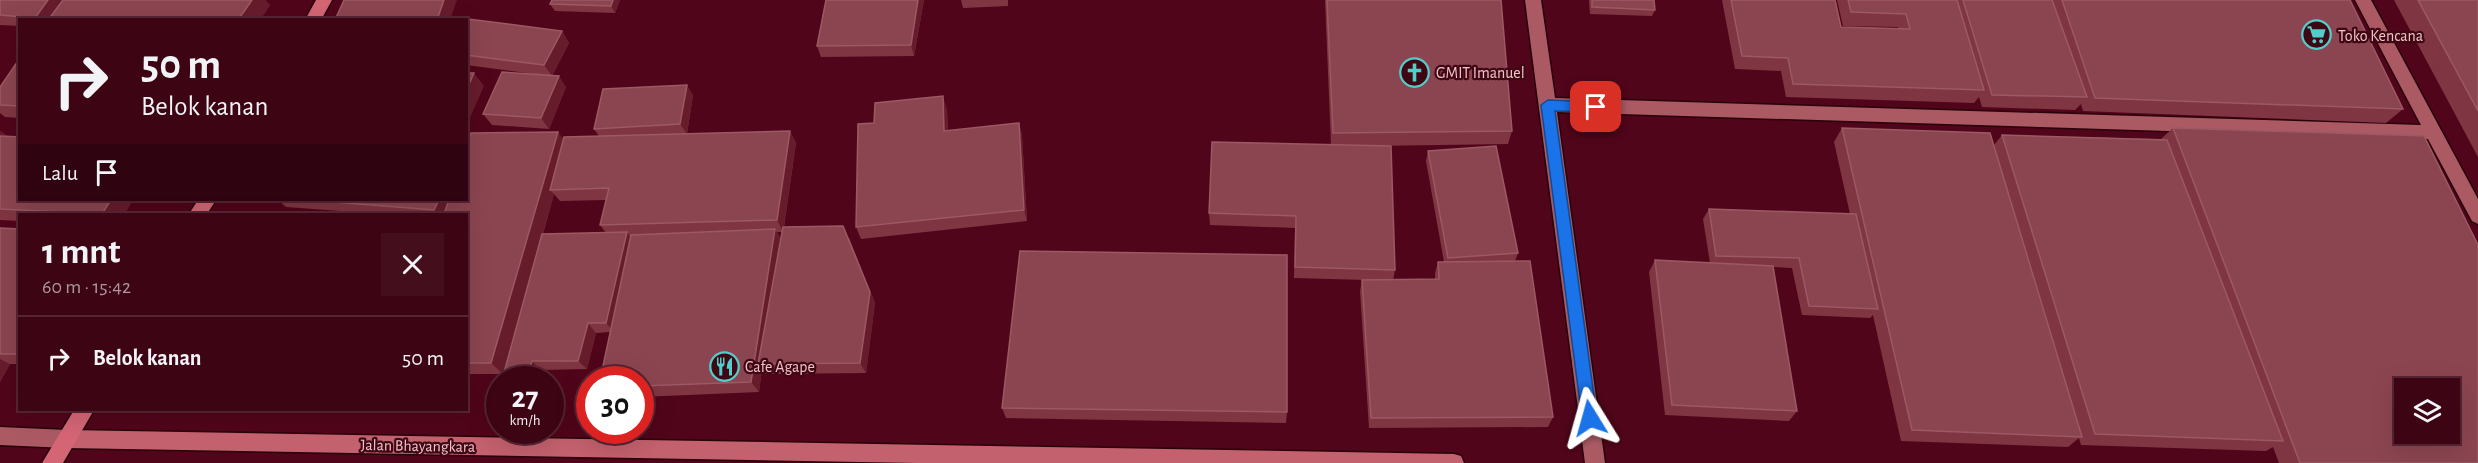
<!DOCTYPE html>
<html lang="id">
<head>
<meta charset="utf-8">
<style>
	:root { --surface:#3d0414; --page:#440e1d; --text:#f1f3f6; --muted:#ad98a0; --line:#562534 }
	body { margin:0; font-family:"Alegreya Sans",sans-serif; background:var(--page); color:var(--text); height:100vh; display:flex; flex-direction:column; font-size:22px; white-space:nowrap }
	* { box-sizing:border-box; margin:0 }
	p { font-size:20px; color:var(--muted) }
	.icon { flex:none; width:33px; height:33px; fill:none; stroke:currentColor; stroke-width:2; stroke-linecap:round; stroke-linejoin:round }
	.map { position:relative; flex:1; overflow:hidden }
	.details { position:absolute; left:18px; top:213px; width:450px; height:198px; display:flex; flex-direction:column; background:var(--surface); border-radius:0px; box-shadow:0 6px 24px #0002,0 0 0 2px var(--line) }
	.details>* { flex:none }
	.guide { position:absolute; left:18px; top:18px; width:450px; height:183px; border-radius:0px; box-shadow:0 6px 24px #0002,0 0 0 2px var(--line); background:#3d0414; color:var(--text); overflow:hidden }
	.tools { position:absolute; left:2394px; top:378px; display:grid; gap:12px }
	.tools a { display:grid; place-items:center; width:66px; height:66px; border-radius:0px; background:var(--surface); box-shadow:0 6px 24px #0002,0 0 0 2px var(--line); font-size:30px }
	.speed { position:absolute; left:486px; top:366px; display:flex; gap:12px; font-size:30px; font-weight:700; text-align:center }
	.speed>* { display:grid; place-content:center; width:78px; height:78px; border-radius:50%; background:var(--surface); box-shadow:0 6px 24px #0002,0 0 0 2px var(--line); line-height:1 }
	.speed small { font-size:15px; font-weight:400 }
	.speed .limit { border:9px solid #d22; background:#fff; color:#111 }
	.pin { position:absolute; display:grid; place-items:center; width:51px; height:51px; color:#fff; margin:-26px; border-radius:12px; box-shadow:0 3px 9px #0006 }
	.me { position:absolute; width:66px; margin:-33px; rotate:352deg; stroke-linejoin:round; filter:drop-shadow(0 0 4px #0008) }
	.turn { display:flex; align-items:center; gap:21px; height:126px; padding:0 24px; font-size:27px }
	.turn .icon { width:78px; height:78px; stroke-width:2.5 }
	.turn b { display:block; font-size:42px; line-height:51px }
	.then { display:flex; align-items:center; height:57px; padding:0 24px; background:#0003; gap:12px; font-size:22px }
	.round { display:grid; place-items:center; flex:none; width:63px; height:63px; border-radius:0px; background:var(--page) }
	.headline { display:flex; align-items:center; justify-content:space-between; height:102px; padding:0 24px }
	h1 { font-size:36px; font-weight:600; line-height:45px }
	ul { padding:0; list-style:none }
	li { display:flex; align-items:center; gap:18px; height:84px; padding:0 24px; border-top:2px solid var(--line) }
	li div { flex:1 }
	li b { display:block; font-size:22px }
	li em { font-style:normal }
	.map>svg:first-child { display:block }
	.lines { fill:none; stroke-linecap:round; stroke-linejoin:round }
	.minor-casing { stroke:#28030a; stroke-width:3 }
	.major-casing { stroke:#28030a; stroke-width:3 }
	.highway-casing { stroke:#28030a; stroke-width:3 }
	.minor { fill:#ab5a64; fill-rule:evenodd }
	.major { fill:#c4616e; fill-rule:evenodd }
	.highway { fill:#d46575; fill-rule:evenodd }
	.wall { fill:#7f3642; fill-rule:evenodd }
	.shaded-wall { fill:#671c2c }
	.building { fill:#8b4550; stroke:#9b5963; stroke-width:1.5; fill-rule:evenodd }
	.route { fill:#1a73e8; stroke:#114b97; stroke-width:1.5 }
	.labels { text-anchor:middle; stroke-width:4.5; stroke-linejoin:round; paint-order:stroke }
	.poi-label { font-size:16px; fill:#f2c4c8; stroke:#3f0714; text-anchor:start }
	.street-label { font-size:16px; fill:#f2c4c8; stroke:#3f0714 }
</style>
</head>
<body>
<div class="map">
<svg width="2478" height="463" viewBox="0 0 2478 463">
	<rect width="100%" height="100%" fill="#51051a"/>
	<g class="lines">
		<defs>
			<g id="minor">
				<path d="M1525,0H1541L1555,98L2421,125L2355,0H2371L2478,199V224L2472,221L2428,139L1557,112L1605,463H1585Z"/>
				<path d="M0,427L67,430L74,433L77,439L74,445L67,448L0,445Z"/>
			</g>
			<path id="major" d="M67,430L1454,454L1461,456L1464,463H917L67,448L60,445L57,439L60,433Z"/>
			<g id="highway">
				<path d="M316,0H332L321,20H305Z"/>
				<path d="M198,200H216L207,214H189Z"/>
				<path d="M74,410H94L63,463H42Z"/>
			</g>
		</defs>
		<use href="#minor" class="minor-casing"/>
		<use href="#major" class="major-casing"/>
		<use href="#highway" class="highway-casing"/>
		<use href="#minor" class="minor"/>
		<use href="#major" class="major"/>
		<use href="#highway" class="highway"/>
	</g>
	<g class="wall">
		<path d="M0,0H265L270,5L260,20H20V26L0,25Z"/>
		<path d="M620,0L615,13L555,11L550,4Z"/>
		<path d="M826,0H924L914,56L821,57L817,46Z"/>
		<path d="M961,0H1008V6L963,8Z"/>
		<path d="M1325,0H1501L1512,131L1508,144L1370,146L1395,270L1393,280L1435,279V273L1438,262H1444L1426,161L1428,151L1518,253L1515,261L1553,417L1548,427L1369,428L1360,291L1362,280H1366L1294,278L1295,228L1210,225L1209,213L1331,145Z"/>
		<path d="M1589,0H1654L1655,10L1652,16L1590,14Z"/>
		<path d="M1722,0H1835L1841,27L1898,29V27L1843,26L1837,0H2350L2403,109L2386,123L2083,111L2081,104L2075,110L1982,107L1979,97L1974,103L1786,97L1781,71L1735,69Z"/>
		<path d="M2394,0H2478V157Z"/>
		<path d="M466,21L562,31L569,43L552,76L566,87L549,129L492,125L483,114L541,75L466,65Z"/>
		<path d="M20,58V118L5,117L0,113V87Z"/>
		<path d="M693,95L687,134L790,131L796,143L784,227L849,238L875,303L866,373L765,374L762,369L759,392L640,397V380L610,332L596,333L587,369L541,370L538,380H502L503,374H466V214H381L286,207L278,200H466L564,139L599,136L594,129ZM554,194L560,201L606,200L600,225L606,233L543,234ZM777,232H782L781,239Z"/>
		<path d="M947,109L948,131L1019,123L1022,136L1027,221L861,239L856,227L874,123Z"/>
		<path d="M1842,128L1994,145L2002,135L2161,139L2173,128L2478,463H2279L2273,447L2266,451L2081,445L2079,438L2068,447L1901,441L1873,315L1870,318L1802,315L1792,268L1773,267L1797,411L1789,421L1665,415L1649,272L1655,260L1710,263L1703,219L1709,209L1850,214L1834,142Z"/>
		<path d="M0,131L7,136L125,214H20V221L0,220Z"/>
		<path d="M0,228L20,229V364H10L0,382Z"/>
		<path d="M1002,408L1287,412L1286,423L1006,418Z"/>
	</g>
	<g class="shaded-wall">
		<path d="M48,0H68L55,20H37L35,18Z"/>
		<path d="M252,0H265L270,5L260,20H238Z"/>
		<path d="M444,0H457L450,20H437Z"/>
		<path d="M613,0H620L615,13L611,6Z"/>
		<path d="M918,0H924L914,56L911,45Z"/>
		<path d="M562,31L569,43L552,76L544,65Z"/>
		<path d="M474,73L484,86L466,127V91Z"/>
		<path d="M559,76L566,87L549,129L541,118Z"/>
		<path d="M687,85L693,95L687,134L680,124Z"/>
		<path d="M943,96L947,109L948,144L944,131Z"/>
		<path d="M1019,123L1022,136L1027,221L1024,210Z"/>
		<path d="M0,131L7,136L0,148Z"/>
		<path d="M790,131L796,143L783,232L777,220Z"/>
		<path d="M558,132L568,145L550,190L554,194L503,374L491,363Z"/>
		<path d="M111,200H133L125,214H102Z"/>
		<path d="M439,200H453L446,214H439L434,210Z"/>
		<path d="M843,226L875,303L866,373L860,363Z"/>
		<path d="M775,229L782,241L758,364L762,369L759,392L751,382Z"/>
		<path d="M627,232L634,242L614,332L606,323Z"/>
		<path d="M588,323L596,333L587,369L578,361Z"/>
		<path d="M0,359L10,364L0,382Z"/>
		<path d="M532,361L541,370L538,380H527Z"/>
	</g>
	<g class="building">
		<path d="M0,0H48L35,18L0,15Z"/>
		<path d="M63,0H252L238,20H48Z"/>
		<path d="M344,0H444L437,20H335Z"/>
		<path d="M552,0H613L611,6L550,4Z"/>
		<path d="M826,0H918L911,45L817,46Z"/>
		<path d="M1327,0H1501L1512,131L1333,133Z"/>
		<path d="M1592,0H1654L1655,10L1592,7Z"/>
		<path d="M1731,0H1835L1841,27L1910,29L1906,14L1851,12L1848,0H1957L1984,90L1793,84L1788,58L1742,56Z"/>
		<path d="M1963,0H2052L2087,97L1992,95Z"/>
		<path d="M2062,0H2350L2403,109L2095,98Z"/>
		<path d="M2418,0H2478V111Z"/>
		<path d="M468,19L562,31L544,65L466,55V21Z"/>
		<path d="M20,58V106L0,105V87Z"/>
		<path d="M502,72L559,76L541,118L483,114Z"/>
		<path d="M466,73H474L466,91Z"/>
		<path d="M687,85L680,124L594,129L603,89Z"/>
		<path d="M943,96L944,131L1019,123L1024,210L856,227L858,124L874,123L875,103Z"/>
		<path d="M1842,128L1990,133L2082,437L1912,430Z"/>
		<path d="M2173,128L2424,136L2478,245V463H2300ZM2404,388H2450V434H2404Z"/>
		<path d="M790,131L777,220L600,225L609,188L550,190L564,137Z"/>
		<path d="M558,132L491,363H466V214H444L449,200H466V146L471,133Z"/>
		<path d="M2002,135L2167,140L2283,441L2095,434Z"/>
		<path d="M0,136L20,137V200H111L102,214L0,209Z"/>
		<path d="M1212,142L1391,146L1395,270L1295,267L1296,216L1209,213Z"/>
		<path d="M1496,146L1518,253L1448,258L1428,151Z"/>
		<path d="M309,200H439L434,210Z"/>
		<path d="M1709,209L1856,214L1878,309L1809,306L1799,258L1716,256Z"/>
		<path d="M843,226L870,292L860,363L758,364L783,227Z"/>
		<path d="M0,228L20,229V354H0Z"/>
		<path d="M775,229L751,382L640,386V380H600L631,235Z"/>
		<path d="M627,232L606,323H588L578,361H532L527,380H502L542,234Z"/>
		<path d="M1020,251L1287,255V412L1002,408Z"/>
		<path d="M1655,260L1773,266L1797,411L1672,405Z"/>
		<path d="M1530,261L1553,417L1371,418L1362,280L1439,279L1438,262Z"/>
	</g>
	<path class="route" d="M1548,100L1596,102L1602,107L1596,112L1555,111L1597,418L1590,425L1582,418L1541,105Z"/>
	<defs>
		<symbol id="supermarket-ring" viewBox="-11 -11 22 22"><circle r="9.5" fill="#3f0714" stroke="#53cdca" stroke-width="1.5"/><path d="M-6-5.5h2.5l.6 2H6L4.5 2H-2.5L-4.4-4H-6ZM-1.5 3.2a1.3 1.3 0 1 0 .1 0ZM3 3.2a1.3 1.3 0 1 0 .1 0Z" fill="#53cdca"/></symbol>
		<symbol id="church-ring" viewBox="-11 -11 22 22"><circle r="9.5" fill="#3f0714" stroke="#53cdca" stroke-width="1.5"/><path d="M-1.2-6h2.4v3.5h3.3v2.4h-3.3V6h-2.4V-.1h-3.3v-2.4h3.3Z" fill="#53cdca"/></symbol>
		<symbol id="restaurant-ring" viewBox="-11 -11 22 22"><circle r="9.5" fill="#3f0714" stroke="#53cdca" stroke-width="1.5"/><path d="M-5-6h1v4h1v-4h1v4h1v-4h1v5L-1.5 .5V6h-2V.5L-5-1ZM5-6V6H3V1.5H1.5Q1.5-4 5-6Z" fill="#53cdca"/></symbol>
	</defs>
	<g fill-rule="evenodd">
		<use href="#supermarket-ring" x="2300" y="18" width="33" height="33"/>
		<use href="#church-ring" x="1398" y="56" width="33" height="33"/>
		<use href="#restaurant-ring" x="708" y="350" width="33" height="33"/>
	</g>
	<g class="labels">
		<g class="poi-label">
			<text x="2338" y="41">Toko Kencana</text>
			<text x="1436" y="78">GMIT Imanuel</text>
			<text x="745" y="372">Cafe Agape</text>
		</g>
		<g class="street-label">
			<text transform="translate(418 445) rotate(1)" y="6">Jalan Bhayangkara</text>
		</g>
	</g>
</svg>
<div class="tools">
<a><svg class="icon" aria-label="layers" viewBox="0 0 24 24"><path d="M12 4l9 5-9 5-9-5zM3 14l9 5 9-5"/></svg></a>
</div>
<div class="speed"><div>27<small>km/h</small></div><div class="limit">30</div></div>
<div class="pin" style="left:1596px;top:107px;background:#d93025"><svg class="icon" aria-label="arrive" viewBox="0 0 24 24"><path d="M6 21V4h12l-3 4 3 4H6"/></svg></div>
<svg class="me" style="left:1590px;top:418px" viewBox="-20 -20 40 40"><path d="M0-17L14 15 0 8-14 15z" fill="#1a73e8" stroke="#fff" stroke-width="4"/></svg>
<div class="guide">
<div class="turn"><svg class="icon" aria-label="right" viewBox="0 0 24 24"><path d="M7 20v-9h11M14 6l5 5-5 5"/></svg><div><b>50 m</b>Belok kanan</div></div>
<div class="then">Lalu<svg class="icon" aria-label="arrive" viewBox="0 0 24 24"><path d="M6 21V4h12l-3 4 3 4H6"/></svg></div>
</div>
<section class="details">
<div class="headline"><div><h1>1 mnt</h1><p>60 m · 15:42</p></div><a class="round"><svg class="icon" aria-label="close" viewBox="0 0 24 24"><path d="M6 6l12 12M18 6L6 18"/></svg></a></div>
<ul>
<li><svg class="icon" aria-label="right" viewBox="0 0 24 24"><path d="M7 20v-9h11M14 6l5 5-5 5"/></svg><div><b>Belok kanan</b></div><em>50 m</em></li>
</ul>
</section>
</div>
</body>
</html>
